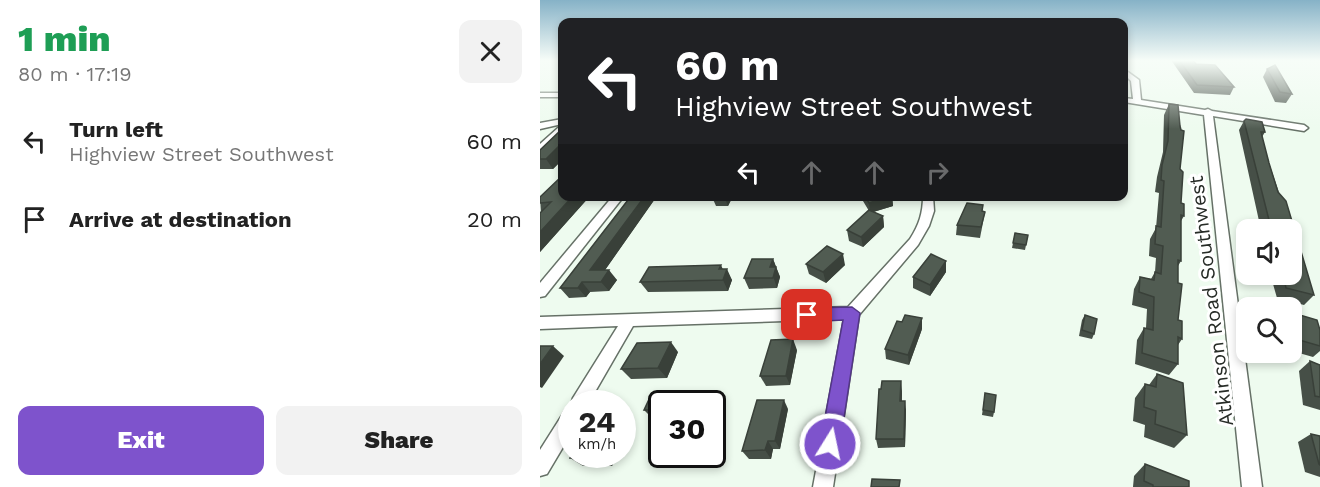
<!DOCTYPE html>
<html lang="en">
<head>
<meta charset="utf-8">
<style>
	:root { --surface:#fff; --page:#f2f2f2; --text:#222; --muted:#767676; --accent:#7e53cc }
	body { margin:0; font-family:"Work Sans",sans-serif; background:var(--page); color:var(--text); height:100vh; display:flex; flex-direction:column; font-size:22px; white-space:nowrap }
	* { box-sizing:border-box; margin:0 }
	p { font-size:20px; color:var(--muted) }
	.icon { flex:none; width:33px; height:33px; fill:none; stroke:currentColor; stroke-width:2; stroke-linecap:round; stroke-linejoin:round }
	.map { position:relative; flex:1; overflow:hidden }
	.side { display:flex; flex-direction:column; background:var(--surface); width:540px }
	.side>* { flex:none }
	.top-card { position:absolute; left:18px; top:18px; width:570px; height:183px; border-radius:12px; box-shadow:0 3px 9px #0003; background:#202124; color:#fff; overflow:hidden }
	.buttons { position:absolute; left:696px; top:219px; display:grid; gap:12px }
	.buttons a { display:grid; place-items:center; width:66px; height:66px; border-radius:12px; background:var(--surface); box-shadow:0 3px 9px #0003; font-size:30px }
	.speed { position:absolute; left:18px; top:390px; display:flex; gap:12px; font-size:30px; font-weight:700; text-align:center }
	.speed>* { display:grid; place-content:center; width:78px; height:78px; border-radius:50%; background:var(--surface); box-shadow:0 3px 9px #0003; line-height:1 }
	.speed small { font-size:15px; font-weight:400 }
	.speed .limit { border:3px solid #111; border-radius:9px; background:#fff; color:#111 }
	.pin { position:absolute; display:grid; place-items:center; width:51px; height:51px; color:#fff; margin:-26px; border-radius:12px; box-shadow:0 3px 9px #0006 }
	.me { position:absolute; width:66px; margin:-33px; rotate:10deg; stroke-linejoin:round; filter:drop-shadow(0 0 4px #0008) }
	.turn { display:flex; align-items:center; gap:21px; height:126px; padding:0 18px; font-size:27px }
	.turn .icon { width:78px; height:78px; stroke-width:2.5 }
	.turn b { display:block; font-size:42px; line-height:51px }
	.lanes { display:flex; align-items:center; height:57px; padding:0 18px; background:#0003; justify-content:center; gap:30px; direction:ltr }
	.lanes .off { opacity:.35 }
	.round { display:grid; place-items:center; flex:none; width:63px; height:63px; border-radius:12px; background:var(--page) }
	.overview { display:flex; align-items:center; justify-content:space-between; height:102px; padding:0 18px }
	h1 { font-size:36px; font-weight:800; line-height:45px; color:#1e9e55 }
	.primary-button { display:flex; gap:12px; margin-top:auto; padding:12px 18px }
	.primary-button a { flex:1; height:69px; border-radius:12px; background:var(--accent); color:#fff; font-size:24px; font-weight:800; line-height:69px; text-align:center }
	.primary-button a+a { background:var(--page); color:var(--text) }
	ul { padding:0; list-style:none }
	li { display:flex; align-items:center; gap:18px; height:78px; padding:0 18px }
	li div { flex:1 }
	li b { display:block; font-size:22px }
	li em { font-style:normal }
	main { display:flex; flex:1; min-height:0 }
	.map>svg:first-child { display:block }
	.lines { fill:none; stroke-linecap:round; stroke-linejoin:round }
	.street-casing { stroke:#667167; stroke-width:3 }
	.street { fill:#fff; fill-rule:evenodd }
	.wall { fill:#464f47 }
	.shaded-wall { fill:#394039 }
	.building { fill:#515c52; stroke:#394039; stroke-width:1.5 }
	.route { fill:#7e53cc; stroke:#523685; stroke-width:1.5 }
	.labels { text-anchor:middle; stroke-width:6; stroke-linejoin:round; paint-order:stroke }
	.street-label { font-size:20px; fill:#272c27; stroke:#fff }
</style>
</head>
<body>
<main>
<section class="side">
<div class="overview"><div><h1>1 min</h1><p>80 m · 17:19</p></div><a class="round"><svg class="icon" aria-label="close" viewBox="0 0 24 24"><path d="M6 6l12 12M18 6L6 18"/></svg></a></div>
<ul>
<li><svg class="icon" aria-label="left" viewBox="0 0 24 24"><path d="M17 20v-9H6M10 6l-5 5 5 5"/></svg><div><b>Turn left</b><p>Highview Street Southwest</p></div><em>60 m</em></li>
<li><svg class="icon" aria-label="arrive" viewBox="0 0 24 24"><path d="M6 21V4h12l-3 4 3 4H6"/></svg><div><b>Arrive at destination</b></div><em>20 m</em></li>
</ul>
<div class="primary-button"><a>Exit</a><a>Share</a></div>
</section>
<div class="map">
<svg width="780" height="487" viewBox="0 0 780 487">
	<rect width="100%" height="100%" fill="#eefbef"/>
	<g class="lines">
		<defs>
			<g id="street">
				<path d="M588,72L599,80L601,100L665,110L668,109L672,111L764,125L768,128L764,131L673,116L722,487H702L664,115L584,102V98L593,99L591,81L584,74Z"/>
				<rect x="0" y="93" width="22" height="4"/>
				<path d="M22,119V124L0,129V123Z"/>
				<path d="M19,127H22V133L0,152V144Z"/>
				<path d="M73,196H84L5,296L0,297V283Z"/>
				<path d="M383,196H393L394,211L389,226L378,245L319,315L293,487H273L304,319L93,326L48,404H32V406L31,404L33,398L78,326L0,329V317L308,307L370,239C379,225 383,213 383,196Z"/>
				<path d="M32,407V432L7,474L0,476V450L26,409Z"/>
			</g>
		</defs>
		<use href="#street" class="street-casing"/>
		<use href="#street" class="street"/>
	</g>
	<g class="wall">
		<path d="M631,60H653L656,64L694,87L690,95L654,93Z"/>
		<path d="M727,69L752,94L746,103L735,102L723,77Z"/>
		<path d="M629,104L640,169L641,203L644,216L641,221V261L638,266V320L642,339L638,345V364L629,375L595,364L597,340L604,328H606L607,309L592,305L594,289L600,277L611,279L615,272L616,258L609,256L610,239L616,228L619,193L615,192L617,177L623,152L624,115Z"/>
		<path d="M704,121L725,132L722,137L729,163L774,295L764,305L737,298L733,284L736,281L734,274H752V230H721L699,130Z"/>
		<path d="M22,129V160L13,169H0V150Z"/>
		<path d="M22,196H50L0,252V213H1L0,197Z"/>
		<path d="M91,196H117L65,270L77,280L69,291L50,292L46,297L29,298L20,288Z"/>
		<path d="M193,196L188,206H176L172,197Z"/>
		<path d="M320,196H352L353,206L333,212L343,216L344,227L323,247L309,241L307,230L329,211Z"/>
		<path d="M442,211L445,212L440,238L416,235L417,225Z"/>
		<path d="M475,233L488,235L485,250L472,248Z"/>
		<path d="M233,259L240,277L237,288L209,289L204,278Z"/>
		<path d="M406,261V272L390,296L373,288V277Z"/>
		<path d="M266,264L305,265L286,283L269,274Z"/>
		<path d="M183,269L192,280L188,291L108,292L100,282Z"/>
		<path d="M753,313L780,330V351L773,357L752,351V315Z"/>
		<path d="M545,315L554,334L552,339L539,336L542,320Z"/>
		<path d="M382,329L369,365L346,359L345,349Z"/>
		<path d="M257,350L250,385L226,386L220,376Z"/>
		<path d="M138,352L127,378L91,379L81,369Z"/>
		<path d="M770,361L780,365V410L763,405L759,371Z"/>
		<path d="M617,374L647,435L634,448L604,437L605,425L593,421L595,398L605,384L609,385Z"/>
		<path d="M362,391V401L366,410L365,447L338,448L336,439Z"/>
		<path d="M132,393L136,398L134,404H122V414H108L104,410Z"/>
		<path d="M445,393L454,412L453,417L442,415Z"/>
		<path d="M248,409L240,449H233L231,459H209L202,451Z"/>
		<path d="M771,434L780,436V477L765,472L758,442Z"/>
		<path d="M77,454L72,466H43L30,458Z"/>
		<path d="M148,454H166L164,461L152,460L147,456Z"/>
		<path d="M605,464L649,487H593L594,476Z"/>
	</g>
	<g class="shaded-wall">
		<path d="M22,143V160L13,169L6,159Z"/>
		<path d="M33,196H50L0,252V232Z"/>
		<path d="M105,196H117L58,280L50,270Z"/>
		<path d="M184,196H193L188,206Z"/>
		<path d="M349,196H352L353,206L330,213L329,203Z"/>
		<path d="M343,216L344,227L323,247L321,237Z"/>
		<path d="M303,254L305,265L286,283L283,272Z"/>
		<path d="M233,259L240,277L237,288L230,267Z"/>
		<path d="M406,261V272L390,296V285Z"/>
		<path d="M181,265L185,274L187,269L192,280L188,291L183,280L179,269Z"/>
		<path d="M69,270L77,280L69,291L61,282Z"/>
		<path d="M42,282L50,292L46,297L38,288Z"/>
		<path d="M382,318V329L369,365L368,355Z"/>
		<path d="M253,339L257,350L250,385L246,376Z"/>
		<path d="M131,342L138,352L127,378L118,368Z"/>
		<path d="M13,346L24,356L2,388L0,387V364Z"/>
		<path d="M361,381L362,391L361,410L360,401Z"/>
		<path d="M132,393L136,398L134,404H127Z"/>
		<path d="M244,400L248,409L240,449L235,441Z"/>
		<path d="M365,401L366,410L365,447L364,439Z"/>
		<path d="M84,411L94,421L82,444V415Z"/>
		<path d="M228,441L233,449L231,459L225,450Z"/>
		<path d="M62,454H77L72,466L60,457Z"/>
		<path d="M161,454H166L164,461L160,456Z"/>
	</g>
	<g class="building">
		<path d="M639,60H653L656,64L675,65L694,87L657,85Z"/>
		<path d="M735,65L752,94L740,92L727,69Z"/>
		<path d="M629,104L638,105L640,126L641,130L644,131L640,169L643,172L641,203L644,204V216L641,215V261L638,260V283L642,284L638,320L642,321V339L638,337V364L602,353L604,328L613,330L614,297L599,292L600,277L614,280L615,272L621,274L623,246L615,244L616,226L621,227L624,181L621,180L622,165L628,141Z"/>
		<path d="M706,119L722,122L725,132H721L729,163L738,192L746,201L774,295L746,288L743,274H752V230H734L731,228L704,121Z"/>
		<path d="M22,129V143L6,159H0V150Z"/>
		<path d="M22,176V196H33L0,232V213L11,202L0,203V197Z"/>
		<path d="M91,196H105L50,270H69L61,282H42L38,288H20Z"/>
		<path d="M325,196H349L329,203Z"/>
		<path d="M427,203L443,205L442,211L445,212L441,227L417,225Z"/>
		<path d="M329,210L343,216L321,237L307,230Z"/>
		<path d="M475,233L488,235L486,245L473,243Z"/>
		<path d="M287,246L303,254L283,272L266,264Z"/>
		<path d="M391,254L406,261L390,285L373,277Z"/>
		<path d="M212,259H233L230,267H236L233,278H204Z"/>
		<path d="M181,265L179,269H187L183,280L100,282L109,267Z"/>
		<path d="M753,313L777,320L780,330V346L759,340Z"/>
		<path d="M365,315L382,318L368,355L345,349L357,321L362,322Z"/>
		<path d="M545,315L557,319L554,334L542,330Z"/>
		<path d="M253,339L246,376H220L231,340Z"/>
		<path d="M131,342L118,368L81,369L97,343Z"/>
		<path d="M0,346H13L0,364Z"/>
		<path d="M770,361L780,365V397L775,396Z"/>
		<path d="M617,374L643,383L647,435L615,424L616,411L604,407L605,384L616,387Z"/>
		<path d="M342,381H361L360,401H365L364,439H336L339,389H341Z"/>
		<path d="M112,393H132L127,404H122V410H104Z"/>
		<path d="M445,393L456,395L454,412L443,410Z"/>
		<path d="M217,400H244L235,441H228L225,450L202,451Z"/>
		<path d="M771,434L780,436V465L779,464Z"/>
		<path d="M32,454H62L60,457L30,458Z"/>
		<path d="M148,454H161L160,456H147Z"/>
		<path d="M605,464L649,481V487H613V485L604,481Z"/>
		<path d="M332,479L360,480L359,487H331Z"/>
	</g>
	<linearGradient id="sky" x2="0" y2="1"><stop stop-color="#86b2c7"/><stop offset="0.47" stop-color="#f7fdf8"/><stop offset="1" stop-color="#f7fdf8" stop-opacity="0"/></linearGradient>
	<rect width="780" height="129" fill="url(#sky)"/>
	<path class="route" d="M312,307L320,313L300,444L297,451L290,454L283,451L280,444L303,320L267,322L259,315L267,308Z"/>
	<g class="labels">
		<g class="street-label">
			<text transform="translate(671 301) rotate(-97)" y="7">Atkinson Road Southwest</text>
		</g>
	</g>
</svg>
<div class="buttons">
<a><svg class="icon" aria-label="sound" viewBox="0 0 24 24"><path d="M4 9h4l5-4v14l-5-4H4zM17 9q2 3 0 6"/></svg></a>
<a><svg class="icon" aria-label="search" viewBox="0 0 24 24"><circle cx="10" cy="10" r="6"/><path d="M15 15l6 6"/></svg></a>
</div>
<div class="speed"><div>24<small>km/h</small></div><div class="limit">30</div></div>
<div class="pin" style="left:267px;top:315px;background:#d93025"><svg class="icon" aria-label="arrive" viewBox="0 0 24 24"><path d="M6 21V4h12l-3 4 3 4H6"/></svg></div>
<svg class="me" style="left:290px;top:444px" viewBox="-20 -20 40 40"><circle r="17" fill="#7e53cc" stroke="#fff" stroke-width="3"/><path d="M0-11L8 9 0 5-8 9z" fill="#fff"/></svg>
<div class="top-card">
<div class="turn"><svg class="icon" aria-label="left" viewBox="0 0 24 24"><path d="M17 20v-9H6M10 6l-5 5 5 5"/></svg><div><b>60 m</b>Highview Street Southwest</div></div>
<div class="lanes"><svg class="icon" aria-label="left" viewBox="0 0 24 24"><path d="M17 20v-9H6M10 6l-5 5 5 5"/></svg><svg class="icon off" aria-label="ahead" viewBox="0 0 24 24"><path d="M12 20V5M6 11l6-6 6 6"/></svg><svg class="icon off" aria-label="ahead" viewBox="0 0 24 24"><path d="M12 20V5M6 11l6-6 6 6"/></svg><svg class="icon off" aria-label="right" viewBox="0 0 24 24"><path d="M7 20v-9h11M14 6l5 5-5 5"/></svg></div>
</div>
</div>
</main>
</body>
</html>
